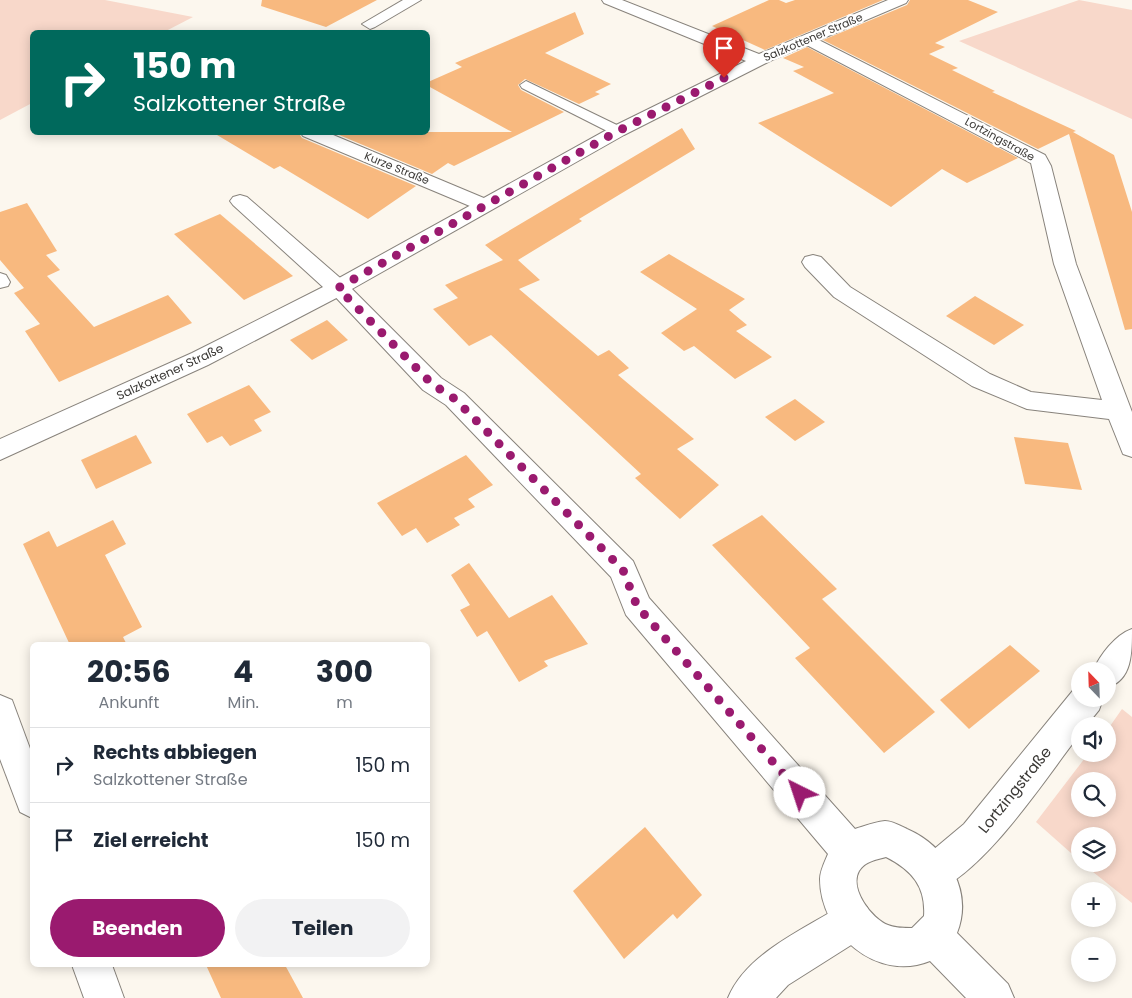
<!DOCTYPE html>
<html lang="de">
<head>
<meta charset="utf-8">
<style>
	:root { --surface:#fff; --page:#f2f2f3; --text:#1f2937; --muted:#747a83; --line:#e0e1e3; --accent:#9a1a6f }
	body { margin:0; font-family:Poppins,sans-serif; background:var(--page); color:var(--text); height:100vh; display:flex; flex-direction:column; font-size:19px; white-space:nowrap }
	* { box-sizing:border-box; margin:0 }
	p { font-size:16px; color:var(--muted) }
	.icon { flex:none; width:28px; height:28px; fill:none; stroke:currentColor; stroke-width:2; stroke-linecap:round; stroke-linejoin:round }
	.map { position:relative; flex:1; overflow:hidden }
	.drawer { position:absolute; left:30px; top:642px; width:400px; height:325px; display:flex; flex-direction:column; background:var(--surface); border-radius:8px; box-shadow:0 2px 12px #0003 }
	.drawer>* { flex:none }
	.hud { position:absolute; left:30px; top:30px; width:400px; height:105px; border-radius:8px; box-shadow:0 2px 12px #0003; background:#00695c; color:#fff; overflow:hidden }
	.needle { width:32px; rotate:337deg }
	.tools { position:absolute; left:1071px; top:662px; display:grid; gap:10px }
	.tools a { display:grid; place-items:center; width:45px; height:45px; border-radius:50%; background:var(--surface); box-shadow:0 2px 12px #0003; font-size:25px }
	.pin { position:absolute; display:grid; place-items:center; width:42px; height:42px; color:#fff; margin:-51px -21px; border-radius:50% 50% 50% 0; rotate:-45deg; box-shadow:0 0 5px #0007 }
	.pin .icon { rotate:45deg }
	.me { position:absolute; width:55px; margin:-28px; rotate:319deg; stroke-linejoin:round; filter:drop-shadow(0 0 4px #0008) }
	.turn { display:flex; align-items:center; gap:18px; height:105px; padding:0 20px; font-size:22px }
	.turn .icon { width:65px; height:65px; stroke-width:2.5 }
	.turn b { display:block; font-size:35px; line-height:42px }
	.eta { display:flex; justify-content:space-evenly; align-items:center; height:85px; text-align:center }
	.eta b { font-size:30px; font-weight:700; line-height:35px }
	.cta { display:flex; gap:10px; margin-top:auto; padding:10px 20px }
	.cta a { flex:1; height:58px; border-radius:30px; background:var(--accent); color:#fff; font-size:20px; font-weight:700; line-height:58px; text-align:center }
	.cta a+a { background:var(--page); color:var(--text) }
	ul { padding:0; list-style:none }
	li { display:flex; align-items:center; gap:15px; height:75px; padding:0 20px; border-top:1px solid var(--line) }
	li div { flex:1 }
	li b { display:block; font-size:19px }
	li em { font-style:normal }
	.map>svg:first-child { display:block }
	.green { fill:#f8d8ca; fill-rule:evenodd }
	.building { fill:#f8b97f }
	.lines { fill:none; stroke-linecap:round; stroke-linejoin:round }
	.service-casing { stroke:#88837c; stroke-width:2 }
	.minor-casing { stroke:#88837c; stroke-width:2 }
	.tertiary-casing { stroke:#88837c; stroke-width:2 }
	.service { fill:#fff; fill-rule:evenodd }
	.minor { fill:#fff; fill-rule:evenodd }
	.tertiary { fill:#fff; fill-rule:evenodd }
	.route { stroke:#9a1a6f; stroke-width:9; stroke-dasharray:0 16.2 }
	.labels { text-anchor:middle; stroke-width:4.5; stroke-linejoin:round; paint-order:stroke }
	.far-street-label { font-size:11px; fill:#3b3936; stroke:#fff }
	.street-label { font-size:12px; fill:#3b3936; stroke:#fff }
	.near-street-label { font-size:15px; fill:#3b3936; stroke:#fff }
</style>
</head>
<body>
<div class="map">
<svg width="1132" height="998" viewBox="0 0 1132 998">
	<rect width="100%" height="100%" fill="#fcf7ee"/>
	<g class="green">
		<path d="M0,0H105L193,17L164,32H32V103L0,120Z"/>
		<path d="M1079,0L1132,10V119L959,41Z"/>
		<path d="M1122,709L1132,717V903L1083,864H1108V836H1080V861L1036,822L1088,754H1108V729ZM1080,781H1108V809H1080Z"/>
	</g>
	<g class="building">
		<path d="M262,0H377L326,27L261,6Z"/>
		<path d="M769,0H779L786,3L795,0H883L765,50L712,26Z"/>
		<path d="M910,0H968L998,12L935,43L945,47L929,54L958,68L952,70L995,91L992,92L1076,131L1073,132L1114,155L1132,212V329L1125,330L1069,134L1038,149L823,40L907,5Z"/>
		<path d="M575,12L584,34L545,53L611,84L595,92L600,94L579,104L525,79L518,85L521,90L564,112L454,166L448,163L432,174L332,132H512L428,86V82L462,67L455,63Z"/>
		<path d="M807,47L1018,158L967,183L942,169L891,207L758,123L834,93L793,71L804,67L783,58Z"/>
		<path d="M682,128L695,149L579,219L582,221L518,260L540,280L519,289L598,356L609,350L629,368L618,375L694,439L677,449L719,485L680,519L635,478L641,474L491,335L469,346L433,309L458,298L445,285L503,260L485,245Z"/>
		<path d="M212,132H298L302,138L416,186L368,219L280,166L274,169Z"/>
		<path d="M27,203L57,251L46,255L60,270L47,276L94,327L168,295L192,323L59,382L25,331L40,324L14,293L24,288L0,260V212Z"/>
		<path d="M220,214L293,276L244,300L174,234Z"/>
		<path d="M669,254L745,299L729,310L747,325L736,331L772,357L735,379L694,346L684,351L661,333L697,309L640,272Z"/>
		<path d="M975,296L1024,325L994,345L946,316Z"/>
		<path d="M327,320L348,340L312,360L290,340Z"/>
		<path d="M249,385L271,412L254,420L262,431L230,446L222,436L207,443L187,414Z"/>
		<path d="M795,399L825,422L795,441L765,417Z"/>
		<path d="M136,435L152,463L96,489L81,460Z"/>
		<path d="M1014,437L1068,443L1082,490L1025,484Z"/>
		<path d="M466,455L493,485L468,499L475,507L454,518L460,525L427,543L416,528L402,536L377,503Z"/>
		<path d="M762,515L837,589L822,599L935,712L884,753L795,658L810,648L712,545Z"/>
		<path d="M113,520L126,544L105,555L142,627L123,637L127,645H70L23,544L49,531L57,547Z"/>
		<path d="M469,563L509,618L552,595L588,644L544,661L548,666L519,682L487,631L477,637L460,610L470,605L451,575Z"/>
		<path d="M1010,645L1040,671L969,729L940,700Z"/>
		<path d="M645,827L702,895L677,919L673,914L624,959L573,891Z"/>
		<path d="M206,965H285L303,998H221Z"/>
	</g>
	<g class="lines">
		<defs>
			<g id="service">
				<path d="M526,81L623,128L625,131L618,135L613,134L522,88L520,85Z"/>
				<path d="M0,273L6,275L10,282L8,286L0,288Z"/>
			</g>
			<g id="minor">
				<path d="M403,0H421L375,27L370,29L362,24Z"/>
				<path d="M807,34L1045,155L1051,166L1076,264L1132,412V457L1123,454L1109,419L1027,409L972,386L834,297L805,267L802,262L805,257L813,255L821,257L850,287L990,374L1031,392L1102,400L1054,264L1031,163L801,42L799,39Z"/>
				<path d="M300,132H326L491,201L494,205L491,209H477L303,136Z"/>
				<path d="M240,195L247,197L346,283L349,288L346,293L208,365L0,460V439L192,353L323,287L233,205L230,201L233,197Z"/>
				<path d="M1132,629C1132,653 1132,680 1108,687V671H1093C1100,655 1115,635 1132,629Z"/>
				<path d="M1080,686V699H1103L1099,710L1086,726H1080V734C1044,780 987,870 934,892L921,886L915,873L921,860L964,824L1075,688Z"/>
				<path d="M0,695L12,700L32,754V818L20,812L0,759Z"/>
				<path d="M853,902L867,907L872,921L867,935L788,985L776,998H728C746,954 801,931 839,907Z"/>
				<path d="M72,965H112L124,998H84Z"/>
			</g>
			<path id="tertiary" d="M602,0H622L759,54L888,0H908L906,3L772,60L624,135L352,289L441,378L464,393L633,561L649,598L855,829C864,826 875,822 885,821C892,821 901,826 907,829C946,846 974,890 957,933L1008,984L1014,998H966L930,961C877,983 820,933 820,879C820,871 825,861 828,854L626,615L611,577L446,405L423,390L327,288L330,283L612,127L746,61L604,3ZM886,857C912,870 926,887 924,916L912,928C904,928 895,928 888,925C872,919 849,889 859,871C865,861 876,860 886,857Z"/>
		</defs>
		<use href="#service" class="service-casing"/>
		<use href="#minor" class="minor-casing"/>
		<use href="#tertiary" class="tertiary-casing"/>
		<use href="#service" class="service"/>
		<use href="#minor" class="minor"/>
		<use href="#tertiary" class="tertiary"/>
	</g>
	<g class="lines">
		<path class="route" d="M724,78L618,131L338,288L432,384L455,399L623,570L637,606L800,793"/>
	</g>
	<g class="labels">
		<g class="far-street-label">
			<text transform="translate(813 37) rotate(-23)" y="4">Salzkottener Straße</text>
			<text transform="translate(1000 139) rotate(29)" y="4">Lortzingstraße</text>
			<text transform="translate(397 168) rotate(22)" y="4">Kurze Straße</text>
		</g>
		<g class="street-label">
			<text transform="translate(170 372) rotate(-25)" y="4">Salzkottener Straße</text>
		</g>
		<g class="near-street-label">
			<text transform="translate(1015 790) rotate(-51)" y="5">Lortzingstraße</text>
		</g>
	</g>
</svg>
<div class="tools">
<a><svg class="needle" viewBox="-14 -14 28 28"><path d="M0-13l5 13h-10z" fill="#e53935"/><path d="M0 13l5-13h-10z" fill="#747a83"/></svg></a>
<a><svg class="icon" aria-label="sound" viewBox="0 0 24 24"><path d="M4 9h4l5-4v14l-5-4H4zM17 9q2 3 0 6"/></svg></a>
<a><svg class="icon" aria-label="search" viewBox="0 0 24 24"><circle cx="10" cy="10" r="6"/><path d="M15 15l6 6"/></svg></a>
<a><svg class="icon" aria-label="layers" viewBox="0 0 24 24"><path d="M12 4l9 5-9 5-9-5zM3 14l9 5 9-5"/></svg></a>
<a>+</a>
<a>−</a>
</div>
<div class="pin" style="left:724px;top:78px;background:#d93025"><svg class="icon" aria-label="arrive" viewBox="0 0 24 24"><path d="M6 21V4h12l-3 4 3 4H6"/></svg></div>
<svg class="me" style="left:800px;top:793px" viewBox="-20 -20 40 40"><circle r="19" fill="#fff"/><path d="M0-13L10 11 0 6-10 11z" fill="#9a1a6f"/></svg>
<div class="hud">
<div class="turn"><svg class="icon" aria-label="right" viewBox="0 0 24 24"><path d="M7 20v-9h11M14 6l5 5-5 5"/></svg><div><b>150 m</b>Salzkottener Straße</div></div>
</div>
<section class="drawer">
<div class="eta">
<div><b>20:56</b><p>Ankunft</p></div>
<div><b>4</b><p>Min.</p></div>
<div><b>300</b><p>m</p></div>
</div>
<ul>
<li><svg class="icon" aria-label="right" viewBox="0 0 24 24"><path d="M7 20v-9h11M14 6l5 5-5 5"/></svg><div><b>Rechts abbiegen</b><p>Salzkottener Straße</p></div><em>150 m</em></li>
<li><svg class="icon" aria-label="arrive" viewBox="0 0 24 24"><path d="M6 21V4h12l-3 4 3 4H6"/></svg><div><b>Ziel erreicht</b></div><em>150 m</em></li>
</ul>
<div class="cta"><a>Beenden</a><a>Teilen</a></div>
</section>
</div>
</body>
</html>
